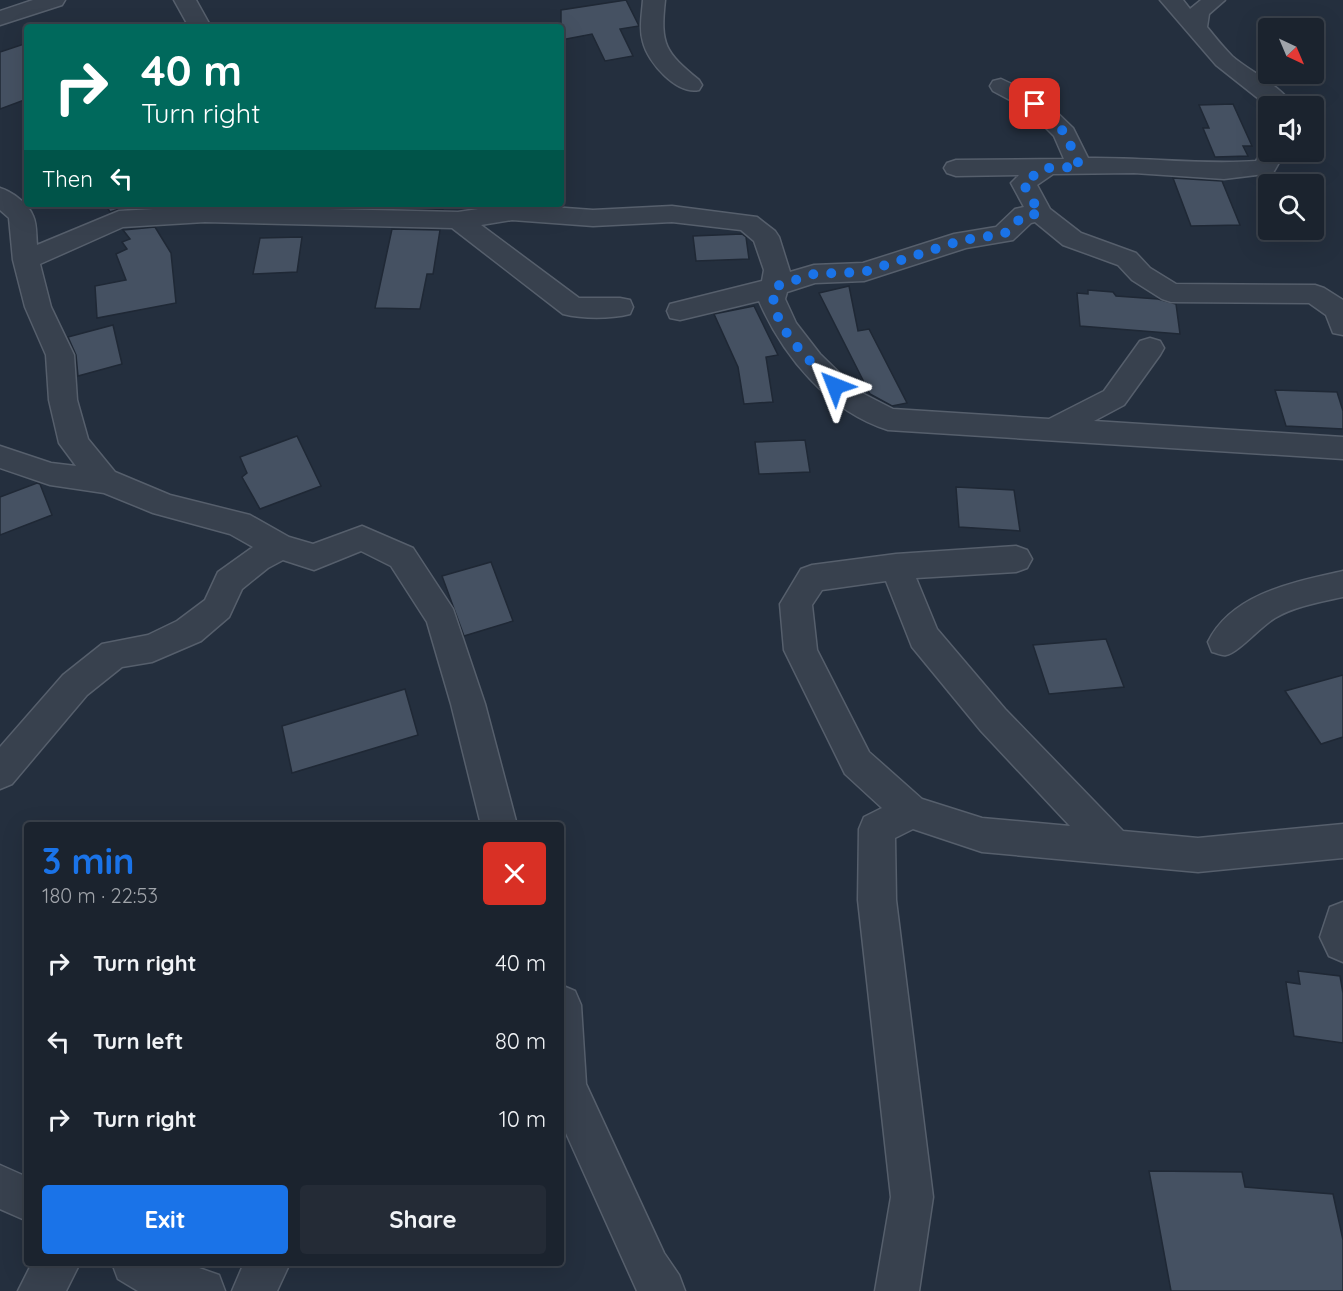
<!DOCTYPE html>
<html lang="en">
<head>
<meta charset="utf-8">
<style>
	:root { --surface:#1b232e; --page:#242b36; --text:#f1f3f6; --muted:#a0a4aa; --line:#39404a; --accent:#1a73e8 }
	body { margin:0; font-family:Quicksand,sans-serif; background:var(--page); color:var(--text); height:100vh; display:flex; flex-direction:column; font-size:22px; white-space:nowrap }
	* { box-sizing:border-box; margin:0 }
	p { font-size:20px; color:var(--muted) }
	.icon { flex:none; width:33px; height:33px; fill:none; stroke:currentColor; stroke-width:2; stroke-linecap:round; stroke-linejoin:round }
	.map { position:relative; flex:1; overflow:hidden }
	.side { position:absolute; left:24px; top:822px; width:540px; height:444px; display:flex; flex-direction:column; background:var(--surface); border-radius:6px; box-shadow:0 6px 24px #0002,0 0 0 2px var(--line) }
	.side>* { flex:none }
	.banner { position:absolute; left:24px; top:24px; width:540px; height:183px; border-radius:6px; box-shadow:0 6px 24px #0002,0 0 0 2px var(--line); background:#00695c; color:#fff; overflow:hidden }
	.needle { width:39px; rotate:136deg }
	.fabs { position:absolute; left:1258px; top:18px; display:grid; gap:12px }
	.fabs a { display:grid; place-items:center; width:66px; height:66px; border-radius:6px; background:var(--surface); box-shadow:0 6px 24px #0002,0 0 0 2px var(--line); font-size:30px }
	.pin { position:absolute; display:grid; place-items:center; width:51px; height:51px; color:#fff; margin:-26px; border-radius:12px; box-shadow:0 3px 9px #0006 }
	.me { position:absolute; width:66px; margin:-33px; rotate:315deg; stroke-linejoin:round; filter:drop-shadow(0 0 4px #0008) }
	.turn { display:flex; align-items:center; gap:21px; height:126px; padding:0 18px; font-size:27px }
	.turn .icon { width:78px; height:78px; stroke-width:2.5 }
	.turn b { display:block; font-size:42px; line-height:51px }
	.then { display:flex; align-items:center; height:57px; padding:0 18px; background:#0003; gap:12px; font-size:22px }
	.round { display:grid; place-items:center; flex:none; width:63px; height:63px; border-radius:6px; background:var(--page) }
	.headline { display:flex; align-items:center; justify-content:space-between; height:102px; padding:0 18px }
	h1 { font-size:36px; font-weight:800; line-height:45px; color:var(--accent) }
	.button { display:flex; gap:12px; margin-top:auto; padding:12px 18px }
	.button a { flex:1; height:69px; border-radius:6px; background:var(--accent); color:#fff; font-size:24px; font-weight:800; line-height:69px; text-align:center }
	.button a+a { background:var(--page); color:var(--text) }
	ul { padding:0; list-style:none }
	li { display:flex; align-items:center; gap:18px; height:78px; padding:0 18px }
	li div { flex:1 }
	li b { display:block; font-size:22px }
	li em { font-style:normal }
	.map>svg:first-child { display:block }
	.building { fill:#455162; stroke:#1f2835; stroke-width:1.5 }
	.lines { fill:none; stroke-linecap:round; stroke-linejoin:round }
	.minor-casing { stroke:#565f6c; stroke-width:3 }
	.minor { fill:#38414e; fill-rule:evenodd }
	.route { stroke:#1a73e8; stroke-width:10; stroke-dasharray:0 18 }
</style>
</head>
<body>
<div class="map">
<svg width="1343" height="1291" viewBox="0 0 1343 1291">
	<rect width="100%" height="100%" fill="#242f3e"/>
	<g class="building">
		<path d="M626,0L639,26L620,29L633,56L605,61L592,34L561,40V10Z"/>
		<path d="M27,43V99L0,109V52Z"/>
		<path d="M1233,104L1252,146H1243L1248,156L1215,157L1203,128H1209L1199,105Z"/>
		<path d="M1173,178L1222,181L1240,225L1191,226Z"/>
		<path d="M105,204H139L141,207L119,209L110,212Z"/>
		<path d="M397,204H444L443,209L396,208Z"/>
		<path d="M155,227L171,253L176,303L97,318L95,286L126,280L116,254L127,249L122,242L130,239L123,230Z"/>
		<path d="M392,229L440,230L433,274H427L420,309L375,308Z"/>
		<path d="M742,234L746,237L749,259L696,261L693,236Z"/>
		<path d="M302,237L297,272L253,274L260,238Z"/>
		<path d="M849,286L858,331L869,329L907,403L892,406L870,394L819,293Z"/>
		<path d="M1088,290L1113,292L1116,296L1158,299L1176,304L1180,334L1080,326L1077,293L1088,294Z"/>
		<path d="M754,306L778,355L766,357L773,402L744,404L738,367L714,314Z"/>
		<path d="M113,325L122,364L78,376L76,355L68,337Z"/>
		<path d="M1275,390L1337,392L1343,411V429L1286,426Z"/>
		<path d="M297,436L321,486L260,509L242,477L247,473L240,457Z"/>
		<path d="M805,440L810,472L759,474L755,442Z"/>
		<path d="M37,483L40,484L52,515L0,535V497Z"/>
		<path d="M956,487L1014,490L1020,531L959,527Z"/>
		<path d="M491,562L513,621L464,636L442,576Z"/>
		<path d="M1106,639L1124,687L1049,694L1033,645Z"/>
		<path d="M1343,675V737L1321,744L1285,691Z"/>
		<path d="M405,689L418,735L292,773L282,726Z"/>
		<path d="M1298,971L1340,976L1343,993V1043L1294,1036L1286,982L1300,984Z"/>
		<path d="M1149,1171L1242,1172L1245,1187L1333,1194L1343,1240V1291H1171Z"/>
	</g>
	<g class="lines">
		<defs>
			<g id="minor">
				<path d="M33,0H65L62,5L0,25V11Z"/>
				<path d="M174,0H196L211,27H189Z"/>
				<path d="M643,0H665C660,45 665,52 699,80L702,85L699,90C677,95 648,63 643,42C639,29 642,14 643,0Z"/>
				<path d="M1160,0H1183L1190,9L1201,0H1225L1209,14L1207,27C1215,37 1223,47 1232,56C1249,71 1283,87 1293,106L1269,107L1216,65Z"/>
				<path d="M1001,79L1043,99L1073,128L1088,158C1144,157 1200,165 1256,161L1264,147L1269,146V152H1285L1273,173L1224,179L1134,173L1053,174L1037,185L1050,209L1081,233L1136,253L1150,268L1176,284L1315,285L1324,288L1343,300V335L1333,333L1326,315L1309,303L1171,302L1162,299L1132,280L1118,265L1063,245L1035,222L1031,223L1013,240L966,248L864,281L815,283L787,292L785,299L796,323L820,354L858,391L893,409L1049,419L1104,391L1140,341L1150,338L1160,341L1164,348L1160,355L1124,405L1094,421L1343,437V459L888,430C828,411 783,356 759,301L680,320L670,318L667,311L670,304L762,281L764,270L754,241L741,230L672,222L593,226L512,220L481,225L579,298H620L630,300L633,307L630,314C610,319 583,319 563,314L452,228L205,222L123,227L40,264L51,307L74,355L77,400L88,439L115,472L170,495L250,515L289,537L313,544L362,526L413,548L453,609L485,704L517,825H481L451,704L427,622L391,566L361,551L314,570L283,560L268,568L242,589L229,617L201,641L152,662L122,667L87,695L12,784L0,789V747L63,675L102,644L148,635L177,621L205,600L218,572L253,547L230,534L153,513L104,493L50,485L0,468V446L51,463L76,466L59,443L49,400L46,355L25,307L13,260L9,218L0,210V188C11,191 29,204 33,216C37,224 36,236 37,245L119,211L205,206L458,212L511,204L593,210L672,206L757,217L775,231L779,237L790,272L814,265L863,263L954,234L996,227L1015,209L1024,207L1011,183L1019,175L956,176L947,173L944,168L947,163L956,160L1064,159L1054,136L1027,109L993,91L990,86L993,81Z"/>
				<path d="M1016,546L1027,550L1032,559L1027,568L1016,572L916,578L937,629L1005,709L1123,831L1198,838L1343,824V858L1198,872L982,852L913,829L895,838L896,900L933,1197L919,1291H875L891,1197L858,900L859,829L864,817L882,808L845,774L784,650L780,604L801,569L812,565L896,554ZM886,581L912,647L981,731L1070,826L982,818L922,799L869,752L817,650L812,605L822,590Z"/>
				<path d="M1343,571V597C1320,602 1295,606 1275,618C1261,626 1238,653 1226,655C1222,656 1217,653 1212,652L1208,642C1232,593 1295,582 1343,571Z"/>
				<path d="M1343,902V962L1329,956L1320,937L1330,907Z"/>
				<path d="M561,985L575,991L581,1005L586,1084L664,1253L679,1275L685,1291H637L561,1122Z"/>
				<path d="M0,1165L27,1177V1221L0,1209Z"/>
				<path d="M32,1263H80L66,1291H18Z"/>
				<path d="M112,1263H185L219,1275L225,1291H138L118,1279Z"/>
				<path d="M244,1263H290L277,1291H232Z"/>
			</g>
		</defs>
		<use href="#minor" class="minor-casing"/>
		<use href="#minor" class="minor"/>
	</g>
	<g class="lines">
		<path class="route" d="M835,386C811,361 767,325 774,287L814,274L864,272L963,240L1004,234L1024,215L1040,214L1023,183L1045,168L1080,167L1065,133L1035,104"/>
	</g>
</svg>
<div class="fabs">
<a><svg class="needle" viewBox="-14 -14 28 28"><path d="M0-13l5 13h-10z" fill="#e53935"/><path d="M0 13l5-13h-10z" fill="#a0a4aa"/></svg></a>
<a><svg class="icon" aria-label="sound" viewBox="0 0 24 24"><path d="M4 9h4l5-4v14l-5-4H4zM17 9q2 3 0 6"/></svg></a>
<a><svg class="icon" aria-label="search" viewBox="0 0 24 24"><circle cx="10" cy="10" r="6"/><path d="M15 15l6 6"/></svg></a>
</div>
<div class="pin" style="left:1035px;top:104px;background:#d93025"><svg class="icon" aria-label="arrive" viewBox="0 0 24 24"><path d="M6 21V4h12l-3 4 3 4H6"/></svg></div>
<svg class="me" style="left:835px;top:386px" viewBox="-20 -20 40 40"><path d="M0-17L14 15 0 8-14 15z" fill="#1a73e8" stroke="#fff" stroke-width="4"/></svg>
<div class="banner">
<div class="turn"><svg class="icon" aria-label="right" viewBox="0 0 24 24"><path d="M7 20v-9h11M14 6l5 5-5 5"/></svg><div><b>40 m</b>Turn right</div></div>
<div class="then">Then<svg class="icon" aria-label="left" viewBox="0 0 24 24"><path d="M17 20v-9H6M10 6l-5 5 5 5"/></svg></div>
</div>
<section class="side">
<div class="headline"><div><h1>3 min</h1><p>180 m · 22:53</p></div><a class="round" style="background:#d93025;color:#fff"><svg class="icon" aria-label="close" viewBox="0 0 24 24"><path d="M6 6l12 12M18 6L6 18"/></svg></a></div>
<ul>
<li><svg class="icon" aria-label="right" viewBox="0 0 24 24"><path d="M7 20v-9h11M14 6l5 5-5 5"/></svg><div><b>Turn right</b></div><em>40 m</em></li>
<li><svg class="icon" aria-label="left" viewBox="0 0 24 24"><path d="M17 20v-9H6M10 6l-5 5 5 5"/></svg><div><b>Turn left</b></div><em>80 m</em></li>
<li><svg class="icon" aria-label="right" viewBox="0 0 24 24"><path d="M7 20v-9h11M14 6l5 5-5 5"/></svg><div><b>Turn right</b></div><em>10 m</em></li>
</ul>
<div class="button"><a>Exit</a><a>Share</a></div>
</section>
</div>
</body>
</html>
